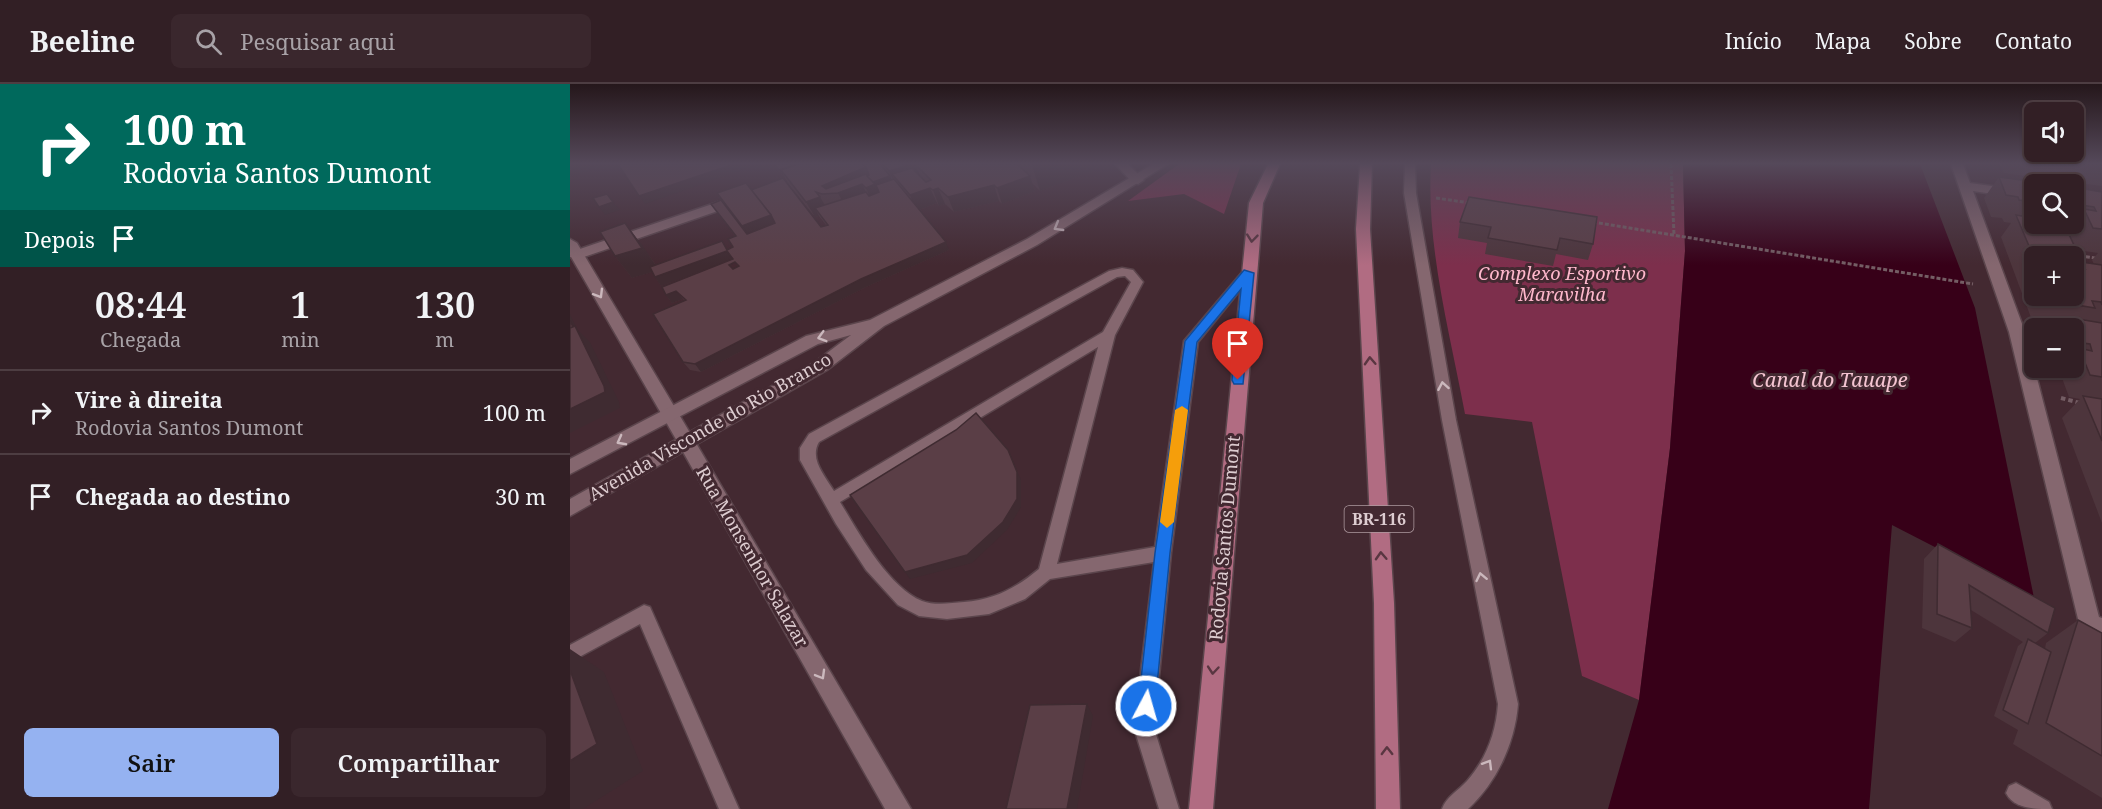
<!DOCTYPE html>
<html lang="pt">
<head>
<meta charset="utf-8">
<style>
	:root { --surface:#321f25; --page:#3a272d; --text:#f1f3f6; --muted:#a8a2a7; --line:#4d3d42; --accent:#95b2f1 }
	body { margin:0; font-family:"Noto Serif",serif; background:var(--page); color:var(--text); height:100vh; display:flex; flex-direction:column; font-size:22px; white-space:nowrap }
	* { box-sizing:border-box; margin:0 }
	p { font-size:20px; color:var(--muted) }
	.icon { flex:none; width:33px; height:33px; fill:none; stroke:currentColor; stroke-width:2; stroke-linecap:round; stroke-linejoin:round }
	.map { position:relative; flex:1; overflow:hidden }
	.drawer { display:flex; flex-direction:column; background:var(--surface); width:570px }
	.drawer>* { flex:none }
	.guide { background:#00695c; color:#fff; overflow:hidden }
	.buttons { position:absolute; left:1454px; top:18px; display:grid; gap:12px }
	.buttons a { display:grid; place-items:center; width:60px; height:60px; border-radius:9px; background:var(--surface); box-shadow:0 2px 4px #0004,0 0 0 2px var(--line); font-size:30px }
	.pin { position:absolute; display:grid; place-items:center; width:51px; height:51px; color:#fff; margin:-62px -26px; border-radius:50% 50% 50% 0; rotate:-45deg; box-shadow:0 0 6px #0007 }
	.pin .icon { rotate:45deg }
	.me { position:absolute; width:66px; margin:-33px; rotate:6deg; stroke-linejoin:round; filter:drop-shadow(0 0 4px #0008) }
	.turn { display:flex; align-items:center; gap:21px; height:126px; padding:0 24px; font-size:27px }
	.turn .icon { width:78px; height:78px; stroke-width:2.5 }
	.turn b { display:block; font-size:42px; line-height:51px }
	.then { display:flex; align-items:center; height:57px; padding:0 24px; background:#0003; gap:12px; font-size:22px }
	.eta { display:flex; justify-content:space-evenly; align-items:center; height:102px; text-align:center }
	.eta b { font-size:36px; font-weight:600; line-height:42px }
	.action { display:flex; gap:12px; margin-top:auto; padding:12px 24px }
	.action a { flex:1; height:69px; border-radius:9px; background:var(--accent); color:#111; font-size:24px; font-weight:600; line-height:69px; text-align:center }
	.action a+a { background:var(--page); color:var(--text) }
	ul { padding:0; list-style:none }
	li { display:flex; align-items:center; gap:18px; height:84px; padding:0 24px; border-top:2px solid var(--line) }
	li div { flex:1 }
	li b { display:block; font-size:22px }
	li em { font-style:normal }
	header { display:flex; align-items:center; gap:36px; box-sizing:border-box; height:84px; padding:0 30px; background:var(--surface); border-bottom:2px solid var(--line) }
	header strong { font-size:28px }
	nav { display:flex; gap:33px; margin-inline-start:auto; font-size:21px }
	.search { width:420px; height:54px; background:var(--page); display:flex; align-items:center; gap:15px; box-sizing:border-box; padding:0 21px; border-radius:9px; color:var(--muted); font-size:22px }
	main { display:flex; flex:1; min-height:0 }
	.map>svg:first-child { display:block }
	.green { fill:#7d2f4c }
	.water { fill:#370018 }
	.lines { fill:none; stroke-linecap:round; stroke-linejoin:round }
	.service-casing { stroke:#5b454c; stroke-width:3 }
	.minor-casing { stroke:#5b454c; stroke-width:3 }
	.tertiary-casing { stroke:#5b454c; stroke-width:3 }
	.secondary-casing { stroke:#5b454c; stroke-width:3 }
	.trunk-casing { stroke:#5b454c; stroke-width:3 }
	.path-far1 { stroke:#745d64; stroke-width:3; stroke-dasharray:4 2; stroke-linecap:butt }
	.path { stroke:#745d64; stroke-width:4; stroke-dasharray:4.5 3; stroke-linecap:butt }
	.service { fill:#85676f; fill-rule:evenodd }
	.minor { fill:#85676f; fill-rule:evenodd }
	.tertiary { fill:#85676f; fill-rule:evenodd }
	.secondary { fill:#85676f; fill-rule:evenodd }
	.trunk { fill:#b16c82; fill-rule:evenodd }
	.wall { fill:#4d353c; fill-rule:evenodd }
	.shaded-wall { fill:#3f2b31 }
	.building { fill:#5a3e46; stroke:#3f2b31; stroke-width:1.5; fill-rule:evenodd }
	.oneway { stroke:#cbb8bd }
	.oneway2 { stroke:#593641 }
	.route { fill:#1a73e8; stroke:#114b97; stroke-width:1.5 }
	.slow { fill:#f59e0b }
	.labels { text-anchor:middle; stroke-width:6; stroke-linejoin:round; paint-order:stroke }
	.shield { fill:#432931; stroke:#af9ba0; stroke-width:1.5 }
	.shield-label { font-size:16px; font-weight:bold; fill:#ddccd0 }
	.park-label { font-size:18px; font-style:italic; fill:#ffb8cc; stroke:#432931 }
	.street-label { font-size:18px; fill:#ddccd0; stroke:#432931 }
	.water-label { font-size:20px; font-style:italic; fill:#f4c4d1; stroke:#432931 }
</style>
</head>
<body>
<header>
<strong>Beeline</strong>
<div class="search"><svg class="icon" aria-label="search" viewBox="0 0 24 24"><circle cx="10" cy="10" r="6"/><path d="M15 15l6 6"/></svg>Pesquisar aqui</div>
<nav><a>Início</a><a>Mapa</a><a>Sobre</a><a>Contato</a></nav>
</header>
<main>
<section class="drawer">
<div class="guide">
<div class="turn"><svg class="icon" aria-label="right" viewBox="0 0 24 24"><path d="M7 20v-9h11M14 6l5 5-5 5"/></svg><div><b>100 m</b>Rodovia Santos Dumont</div></div>
<div class="then">Depois<svg class="icon" aria-label="arrive" viewBox="0 0 24 24"><path d="M6 21V4h12l-3 4 3 4H6"/></svg></div>
</div>
<div class="eta">
<div><b>08:44</b><p>Chegada</p></div>
<div><b>1</b><p>min</p></div>
<div><b>130</b><p>m</p></div>
</div>
<ul>
<li><svg class="icon" aria-label="right" viewBox="0 0 24 24"><path d="M7 20v-9h11M14 6l5 5-5 5"/></svg><div><b>Vire à direita</b><p>Rodovia Santos Dumont</p></div><em>100 m</em></li>
<li><svg class="icon" aria-label="arrive" viewBox="0 0 24 24"><path d="M6 21V4h12l-3 4 3 4H6"/></svg><div><b>Chegada ao destino</b></div><em>30 m</em></li>
</ul>
<div class="action"><a>Sair</a><a>Compartilhar</a></div>
</section>
<div class="map">
<svg width="1532" height="725" viewBox="0 0 1532 725">
	<rect width="100%" height="100%" fill="#432931"/>
	<g class="green">
		<path d="M609,80H671L654,130L614,110L558,117Z"/>
		<path d="M861,80H1113L1115,167L1100,364L1069,616L1012,592L962,338L895,330C880,249 856,163 861,80Z"/>
	</g>
	<path class="water" d="M1113,80H1350L1405,224L1464,514L1322,441L1299,725H1038L1069,616L1100,364L1115,167Z"/>
	<g class="lines">
		<defs>
			<g id="service">
				<path d="M835,80H845L846,109L886,336L948,620C945,659 927,698 898,725H872C876,713 888,707 897,697C916,675 926,649 928,620L872,336L834,109Z"/>
				<path d="M552,184L563,186L573,198L545,251L487,480L585,463L614,257L674,186L678,185L684,189L628,258L601,469L584,644L609,725H589L564,644L584,478L480,495L455,515L419,530L377,535L349,532L328,521L296,486L266,440L230,376V364L239,350L539,187ZM555,192L561,198L533,248L264,407C255,392 239,375 249,358L547,193ZM528,263L469,485C446,504 424,516 394,518C381,519 365,522 352,517C318,503 289,449 270,418Z"/>
				<path d="M74,521L80,523L169,725H149L70,540L0,578V561Z"/>
				<path d="M1446,699L1479,718L1482,725C1465,725 1444,725 1436,709L1439,702Z"/>
			</g>
			<g id="minor">
				<path d="M1381,80H1393L1400,99L1464,108V116L1403,107L1455,248L1529,533L1532,534V555L1512,546L1509,539L1439,248Z"/>
				<path d="M166,112L171,113V119L11,174L0,173L1,168Z"/>
				<path d="M117,352L123,354L341,725H315L108,359L111,354Z"/>
			</g>
			<g id="tertiary">
				<path d="M545,80H558L574,96L568,100L563,99Z"/>
				<path d="M0,155L7,159L123,354L126,359L123,364H111L0,171Z"/>
			</g>
			<path id="secondary" d="M583,80H598L467,161L314,242L257,286L0,432V415L245,278L281,251L248,260L0,390V375L236,252L300,236L457,155Z"/>
			<g id="trunk">
				<path d="M698,80H710L693,119L643,725H619L679,119Z"/>
				<path d="M790,80H802L800,145L824,519L830,725H806L804,519L786,145Z"/>
			</g>
		</defs>
		<use href="#service" class="service-casing"/>
		<use href="#minor" class="minor-casing"/>
		<use href="#tertiary" class="tertiary-casing"/>
		<use href="#secondary" class="secondary-casing"/>
		<use href="#trunk" class="trunk-casing"/>
		<g class="path-far1">
			<path d="M1101,80L1104,151"/>
			<path d="M866,114L900,119"/>
			<path d="M1023,138L1403,200"/>
			<path d="M1504,171L1532,175"/>
		</g>
		<path class="path" d="M1491,314L1510,319"/>
		<use href="#service" class="service"/>
		<use href="#minor" class="minor"/>
		<use href="#tertiary" class="tertiary"/>
		<use href="#secondary" class="secondary"/>
		<use href="#trunk" class="trunk"/>
	</g>
	<g class="wall">
		<path d="M204,80H521L523,87L470,107L463,100L465,107L432,120L429,117L384,128L375,120L369,122L367,119L349,126L379,166L296,203L131,288L120,286L113,278L115,217L113,215L102,219L96,211L163,175L91,202L82,188L62,194L45,172L55,139L86,181L158,165L163,163L165,152L141,120L151,116L147,109L181,106L251,143L256,141L249,132L245,133L220,102L215,94H214ZM165,178L168,182L163,185L159,181Z"/>
		<path d="M1430,80H1532V102L1434,89Z"/>
		<path d="M1429,93L1464,100V140H1503V103L1532,108V439L1492,334L1510,315L1499,313L1489,286L1491,284H1503V244H1486L1487,243L1463,239L1431,153L1441,139L1434,138L1432,134L1421,133L1414,114ZM1507,166L1528,169L1522,176L1524,180L1511,178L1506,183L1505,180L1510,174ZM1464,172H1503V212H1464Z"/>
		<path d="M890,138L1023,160L1018,176L986,170L983,182L915,170L917,159L888,154Z"/>
		<path d="M1368,460L1478,549L1465,559L1475,565L1476,559L1508,536L1532,549V714L1443,660L1448,646L1424,632L1448,562L1453,558L1401,526L1402,544L1385,558L1352,544L1354,475Z"/>
	</g>
	<g class="shaded-wall">
		<path d="M0,80H20L22,86L0,93Z"/>
		<path d="M164,80H186L187,81L75,120L69,112Z"/>
		<path d="M227,80H243L211,86L215,94H214L209,86Z"/>
		<path d="M342,80H345L351,94L322,90L327,102H326L319,87Z"/>
		<path d="M465,80H521L523,87L470,107L462,81Z"/>
		<path d="M296,83L320,92L324,100L313,116L303,120L296,104L292,100L300,116L276,124L268,109L257,110L252,102Z"/>
		<path d="M460,92L465,107L432,120L427,104Z"/>
		<path d="M424,101L429,117L384,128L378,113Z"/>
		<path d="M360,104L367,119L346,127L340,111Z"/>
		<path d="M368,104L375,120L369,122L363,106Z"/>
		<path d="M250,113L259,128L245,124L249,132L245,133L236,118Z"/>
		<path d="M43,118L50,126L35,131L29,123Z"/>
		<path d="M201,131L210,147L182,158L172,142Z"/>
		<path d="M55,139L72,161L89,186L62,194L45,172Z"/>
		<path d="M376,158L379,166L296,203L131,288L125,280L291,195Z"/>
		<path d="M157,167L163,175L91,202L85,193Z"/>
		<path d="M106,207L113,215L102,219L96,211Z"/>
		<path d="M0,230L7,245L20,258L49,318L50,324L0,349Z"/>
		<path d="M438,366L451,396V423L437,446L402,479L340,495L335,488Z"/>
		<path d="M0,565L34,588L73,687L13,725H0Z"/>
		<path d="M517,620L523,632L507,725H497Z"/>
	</g>
	<g class="building">
		<path d="M48,80H164L69,112Z"/>
		<path d="M205,80H227L209,86Z"/>
		<path d="M229,80H293L296,83L252,102L256,105L296,90L305,100L296,104L292,100L268,109L252,110L246,108L250,113L236,118L211,86Z"/>
		<path d="M293,80H310L320,92L303,98L297,92L299,91L296,83Z"/>
		<path d="M313,80H342L319,87Z"/>
		<path d="M345,80H447L460,92L427,104L424,101L378,113L368,104L363,106L360,104L340,111L322,90L342,84L356,98L361,96Z"/>
		<path d="M1429,93L1482,100H1464V118L1449,116L1448,113L1436,111Z"/>
		<path d="M213,94L251,143L258,141L245,124L296,108L299,112L309,108L306,101L324,95L376,158L291,195L125,280L113,278L83,230L116,216L106,207L96,211L92,203L163,175L157,167L85,193L80,183L152,157L157,166L163,163L158,155L166,152L141,120L151,116L177,150L205,139L201,131L181,106ZM165,178L169,182L163,185L159,181Z"/>
		<path d="M176,99L201,131L172,142L147,109Z"/>
		<path d="M1503,103L1532,108V145L1523,144L1514,125L1526,127L1524,123L1511,121L1514,126L1503,124Z"/>
		<path d="M37,110L43,118L29,123L23,114Z"/>
		<path d="M899,113L1027,133L1023,160L990,154L987,166L918,154L921,143L890,138Z"/>
		<path d="M1446,131L1464,134V140H1488L1490,143L1496,144L1510,174L1501,172H1464V174Z"/>
		<path d="M55,139L72,164L45,172L30,148Z"/>
		<path d="M1503,176L1506,183L1515,185L1511,178L1532,181V221L1531,218L1522,217L1525,224L1482,217L1479,212H1503Z"/>
		<path d="M1496,233L1532,239V293L1520,291L1509,264L1522,267L1520,260L1506,258L1503,250V244H1501Z"/>
		<path d="M0,237L3,243L0,244Z"/>
		<path d="M5,242L34,302L35,308L0,325V244Z"/>
		<path d="M1513,312L1532,315V357Z"/>
		<path d="M406,329L438,366L447,388V415L433,438L397,471L335,488L280,411L386,346Z"/>
		<path d="M1368,460L1485,524L1478,549L1399,501L1402,544L1367,530Z"/>
		<path d="M1508,536L1532,549V672L1476,639Z"/>
		<path d="M1458,555L1481,568L1458,640L1433,626Z"/>
		<path d="M0,586L27,660L0,677Z"/>
		<path d="M517,620L497,725H436L460,621Z"/>
	</g>
	<defs><path id="oneway-chevron" d="M-2-3.5L2.5 0L-2 3.5" fill="none" stroke-width="1.6" stroke-linecap="round" stroke-linejoin="round" transform="scale(1.5)"/></defs>
	<g class="oneway">
		<use href="#oneway-chevron" transform="translate(488 143) rotate(150)"/>
		<use href="#oneway-chevron" transform="translate(29 210) rotate(59)"/>
		<use href="#oneway-chevron" transform="translate(252 253) rotate(164)"/>
		<use href="#oneway-chevron" transform="translate(873 302) rotate(-100)"/>
		<use href="#oneway-chevron" transform="translate(51 357) rotate(152)"/>
		<use href="#oneway-chevron" transform="translate(911 493) rotate(-102)"/>
		<use href="#oneway-chevron" transform="translate(251 591) rotate(60)"/>
		<use href="#oneway-chevron" transform="translate(918 680) rotate(-59)"/>
	</g>
	<g class="oneway2">
		<use href="#oneway-chevron" transform="translate(682 154) rotate(96)"/>
		<use href="#oneway-chevron" transform="translate(800 277) rotate(-93)"/>
		<use href="#oneway-chevron" transform="translate(811 472) rotate(-93)"/>
		<use href="#oneway-chevron" transform="translate(643 586) rotate(95)"/>
		<use href="#oneway-chevron" transform="translate(817 667) rotate(-91)"/>
	</g>
	<linearGradient id="sky" x2="0" y2="1"><stop stop-color="#25171b"/><stop offset="0.44" stop-color="#55495a"/><stop offset="1" stop-color="#55495a" stop-opacity="0"/></linearGradient>
	<rect width="1532" height="181" fill="url(#sky)"/>
	<path class="route" d="M674,186L684,189L673,300H664L662,296L671,205L627,258L600,469L585,622L583,628L576,630L570,628L568,622L585,469L615,257Z"/>
	<path class="slow" d="M612,322L618,326L604,438L597,444L590,438L605,326Z"/>
	<g class="labels">
		<rect class="shield" x="774.5" y="422" width="69" height="26" rx="4.5"/>
		<g class="shield-label">
			<text x="809" y="441">BR-116</text>
		</g>
		<g class="park-label">
			<text x="992" y="196">Complexo Esportivo<tspan x="992" dy="21">Maravilha</tspan></text>
		</g>
		<g class="street-label">
			<text transform="translate(140 343) rotate(-30)" y="6">Avenida Visconde do Rio Branco</text>
			<text transform="translate(655 454) rotate(-85)" y="6">Rodovia Santos Dumont</text>
			<text transform="translate(182 473) rotate(60)" y="6">Rua Monsenhor Salazar</text>
		</g>
		<g class="water-label">
			<text x="1260" y="303">Canal do Tauape</text>
		</g>
	</g>
</svg>
<div class="buttons">
<a><svg class="icon" aria-label="sound" viewBox="0 0 24 24"><path d="M4 9h4l5-4v14l-5-4H4zM17 9q2 3 0 6"/></svg></a>
<a><svg class="icon" aria-label="search" viewBox="0 0 24 24"><circle cx="10" cy="10" r="6"/><path d="M15 15l6 6"/></svg></a>
<a>+</a>
<a>−</a>
</div>
<div class="pin" style="left:668px;top:296px;background:#d93025"><svg class="icon" aria-label="arrive" viewBox="0 0 24 24"><path d="M6 21V4h12l-3 4 3 4H6"/></svg></div>
<svg class="me" style="left:576px;top:622px" viewBox="-20 -20 40 40"><circle r="17" fill="#1a73e8" stroke="#fff" stroke-width="3"/><path d="M0-11L8 9 0 5-8 9z" fill="#fff"/></svg>
</div>
</main>
</body>
</html>
